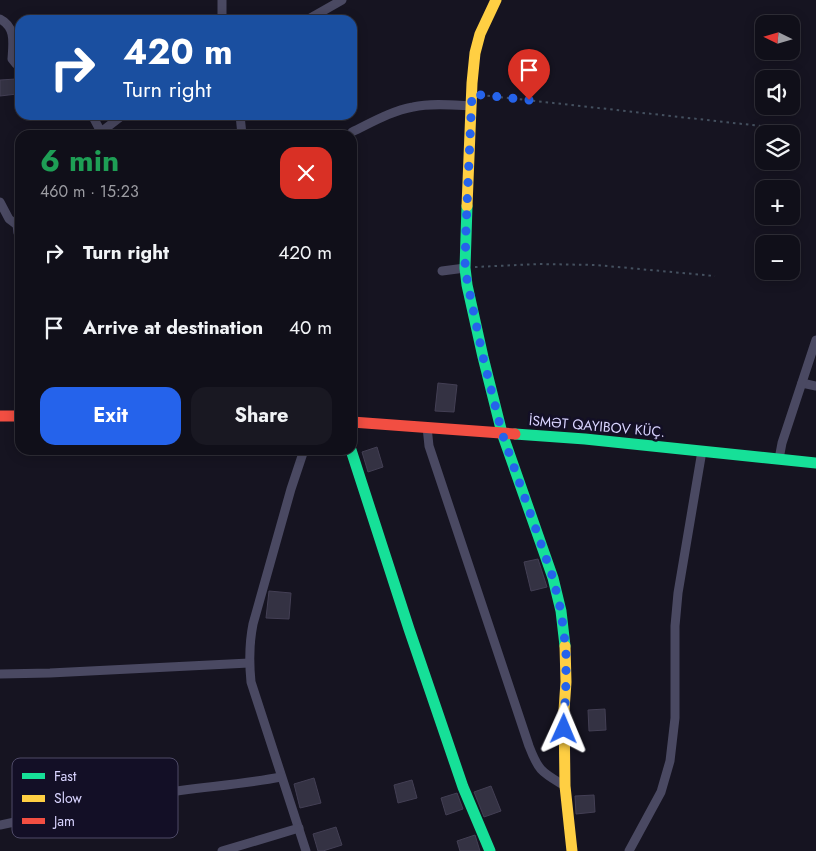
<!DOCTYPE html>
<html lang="en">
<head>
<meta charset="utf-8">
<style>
	:root { --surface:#100f19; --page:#191822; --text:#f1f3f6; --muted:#9c9ca2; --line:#302f38; --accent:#2563eb }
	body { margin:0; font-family:Jost,sans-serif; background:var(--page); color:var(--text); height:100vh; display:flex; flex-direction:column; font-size:19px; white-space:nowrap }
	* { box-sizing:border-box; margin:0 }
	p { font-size:16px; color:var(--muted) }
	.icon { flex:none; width:28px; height:28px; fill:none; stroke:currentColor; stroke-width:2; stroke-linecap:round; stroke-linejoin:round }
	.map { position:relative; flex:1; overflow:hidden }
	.side { position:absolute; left:15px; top:130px; width:342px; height:325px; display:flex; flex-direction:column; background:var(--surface); border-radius:15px; box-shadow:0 2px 12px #0003,0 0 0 1px var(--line) }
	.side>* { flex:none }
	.top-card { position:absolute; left:15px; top:15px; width:342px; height:105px; border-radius:15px; box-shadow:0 2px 12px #0003,0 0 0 1px var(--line); background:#1a4fa0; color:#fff; overflow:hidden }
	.needle { width:32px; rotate:275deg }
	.fabs { position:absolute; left:755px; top:15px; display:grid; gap:10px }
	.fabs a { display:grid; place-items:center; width:45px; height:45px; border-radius:10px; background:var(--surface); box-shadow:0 2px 12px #0003,0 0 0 1px var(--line); font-size:25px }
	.pin { position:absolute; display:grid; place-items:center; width:42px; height:42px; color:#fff; margin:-51px -21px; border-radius:50% 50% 50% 0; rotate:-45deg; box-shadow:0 0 5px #0007 }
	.pin .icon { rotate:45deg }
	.me { position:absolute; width:55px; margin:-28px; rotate:1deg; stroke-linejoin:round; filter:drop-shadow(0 0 4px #0008) }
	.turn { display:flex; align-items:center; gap:18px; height:105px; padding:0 25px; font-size:22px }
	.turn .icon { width:65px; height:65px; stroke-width:2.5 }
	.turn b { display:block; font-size:35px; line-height:42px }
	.round { display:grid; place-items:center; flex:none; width:52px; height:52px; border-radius:15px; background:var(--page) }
	.head { display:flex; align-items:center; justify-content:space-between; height:85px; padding:0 25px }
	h1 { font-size:30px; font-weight:700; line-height:38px; color:#1e9e55 }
	.action { display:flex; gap:10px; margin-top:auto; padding:10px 25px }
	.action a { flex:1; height:58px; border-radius:15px; background:var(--accent); color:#fff; font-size:20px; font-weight:700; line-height:58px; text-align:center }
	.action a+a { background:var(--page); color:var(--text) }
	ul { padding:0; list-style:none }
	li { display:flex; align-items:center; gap:15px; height:75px; padding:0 25px }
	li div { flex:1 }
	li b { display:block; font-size:19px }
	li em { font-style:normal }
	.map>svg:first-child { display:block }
	.building { fill:#343243; stroke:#433f54 }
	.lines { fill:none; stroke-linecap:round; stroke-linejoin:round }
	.path { stroke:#44505f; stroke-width:2; stroke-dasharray:2.5 4; stroke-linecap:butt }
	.street { stroke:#4a4962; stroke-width:9 }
	.fast { stroke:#16e098; stroke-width:11 }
	.slow { stroke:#ffcf43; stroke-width:11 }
	.jam { stroke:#f24e42; stroke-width:11 }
	.route { stroke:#2563eb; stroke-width:9; stroke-dasharray:0 16.2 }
	.labels { text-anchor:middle; stroke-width:5; stroke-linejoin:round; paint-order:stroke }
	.street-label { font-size:14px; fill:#d9d4ff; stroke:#130f26 }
	.key { fill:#130f26; stroke:#4e4a67; stroke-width:1 }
	.key-label { font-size:14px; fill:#d9d4ff }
</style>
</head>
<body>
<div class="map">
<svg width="816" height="851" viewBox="0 0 816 851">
	<rect width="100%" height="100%" fill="#161421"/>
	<g class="building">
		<path d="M16,79L17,94L0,96V80Z"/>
		<path d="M438,383L457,385L454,412L435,411Z"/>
		<path d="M377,447L383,467L368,472L362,452Z"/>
		<path d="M538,559L547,587L531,591L524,562Z"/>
		<path d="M269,591L291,593L289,619L266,618Z"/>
		<path d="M605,709L606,730L589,731L588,710Z"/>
		<path d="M314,778L321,803L300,808L294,784Z"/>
		<path d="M412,780L417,798L398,803L394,785Z"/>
		<path d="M491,786L501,811L484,817L474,792Z"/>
		<path d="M457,793L463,809L446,815L441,798Z"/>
		<path d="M594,795L595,812L576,814L575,796Z"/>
		<path d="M336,827L342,845L323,851H318L313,834Z"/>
		<path d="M475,835L480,851H460L457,841Z"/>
	</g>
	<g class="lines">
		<g class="path">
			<path d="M481,95L761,126"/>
			<path d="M475,267L539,264L596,265L715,276"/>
		</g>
		<g class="street">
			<path d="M222,0V20"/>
			<path d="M0,19C16,27 13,43 12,59L16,64L20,65"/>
			<path d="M307,20L342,0"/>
			<path d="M92,115L101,132"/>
			<path d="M240,115L242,135"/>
			<path d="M352,132C371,123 391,111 413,107C431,103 452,105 471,106"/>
			<path d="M97,135L123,115"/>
			<path d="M0,202L9,219L17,225"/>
			<path d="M20,216C16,223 17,232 20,239"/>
			<path d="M442,271L465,268"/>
			<path d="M802,383L816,386"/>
			<path d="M427,427L429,446L529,746C539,772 542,772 565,786"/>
			<path d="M304,450L291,489L253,624C249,644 249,662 251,682L306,851"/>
			<path d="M779,459L782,443L816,340"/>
			<path d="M0,674L50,673L249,663"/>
			<path d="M0,825C52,814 104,803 157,794C198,787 240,785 281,777"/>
			<path d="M222,851L299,828"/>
			<path d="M629,851L661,792L670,761L675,718V626L678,593L702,451"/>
		</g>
		<g class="fast">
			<path d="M467,206L465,268L467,285L483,357L502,433L553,578L561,611L565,646"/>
			<path d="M515,434L585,439L816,463"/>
			<path d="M351,450L409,629L463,787L490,851"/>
		</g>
		<g class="slow">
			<path d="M467,206L472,83L475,53L480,34L496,0"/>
			<path d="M565,646L566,682L564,710L565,786L572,851"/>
		</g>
		<g class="jam">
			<path d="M0,416H20"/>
			<path d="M352,422L515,434"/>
		</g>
	</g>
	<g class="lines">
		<path class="route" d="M529,100L472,94L466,228L465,268L468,285L483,357L502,433L553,578L561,611L566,650V682L564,729"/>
	</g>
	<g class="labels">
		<g class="street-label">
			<text transform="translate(597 426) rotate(5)" y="5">İSMƏT QAYIBOV KÜÇ.</text>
		</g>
	</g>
	<rect x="12" y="758" width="166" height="80" rx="8" class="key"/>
	<rect x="22" y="773" width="23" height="6" fill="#16e098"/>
	<rect x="22" y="795" width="23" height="7" fill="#ffcf43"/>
	<rect x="22" y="818" width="23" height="6" fill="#f24e42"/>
	<g class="key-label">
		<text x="54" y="781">Fast</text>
		<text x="54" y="803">Slow</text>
		<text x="54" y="826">Jam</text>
	</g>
</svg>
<div class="fabs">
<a><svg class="needle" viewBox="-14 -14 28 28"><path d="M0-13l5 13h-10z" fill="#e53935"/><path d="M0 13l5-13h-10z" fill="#9c9ca2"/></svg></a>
<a><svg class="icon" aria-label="sound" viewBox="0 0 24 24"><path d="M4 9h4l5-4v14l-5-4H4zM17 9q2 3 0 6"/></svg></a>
<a><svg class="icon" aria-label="layers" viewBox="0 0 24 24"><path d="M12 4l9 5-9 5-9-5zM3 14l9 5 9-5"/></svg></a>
<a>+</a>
<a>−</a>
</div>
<div class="pin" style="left:529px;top:100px;background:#d93025"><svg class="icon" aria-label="arrive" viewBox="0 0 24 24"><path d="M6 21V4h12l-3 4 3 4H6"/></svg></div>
<svg class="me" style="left:564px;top:729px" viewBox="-20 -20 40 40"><path d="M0-17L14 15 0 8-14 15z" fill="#2563eb" stroke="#fff" stroke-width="4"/></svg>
<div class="top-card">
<div class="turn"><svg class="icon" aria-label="right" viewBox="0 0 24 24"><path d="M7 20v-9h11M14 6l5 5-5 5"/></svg><div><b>420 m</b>Turn right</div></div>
</div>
<section class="side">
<div class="head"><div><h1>6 min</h1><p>460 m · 15:23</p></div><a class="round" style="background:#d93025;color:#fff"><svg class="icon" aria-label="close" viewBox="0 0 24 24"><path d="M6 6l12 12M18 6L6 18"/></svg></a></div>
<ul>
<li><svg class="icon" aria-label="right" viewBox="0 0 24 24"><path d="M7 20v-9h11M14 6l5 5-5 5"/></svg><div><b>Turn right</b></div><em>420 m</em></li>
<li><svg class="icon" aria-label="arrive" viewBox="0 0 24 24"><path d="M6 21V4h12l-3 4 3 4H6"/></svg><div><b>Arrive at destination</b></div><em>40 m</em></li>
</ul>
<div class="action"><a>Exit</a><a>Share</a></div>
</section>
</div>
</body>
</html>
